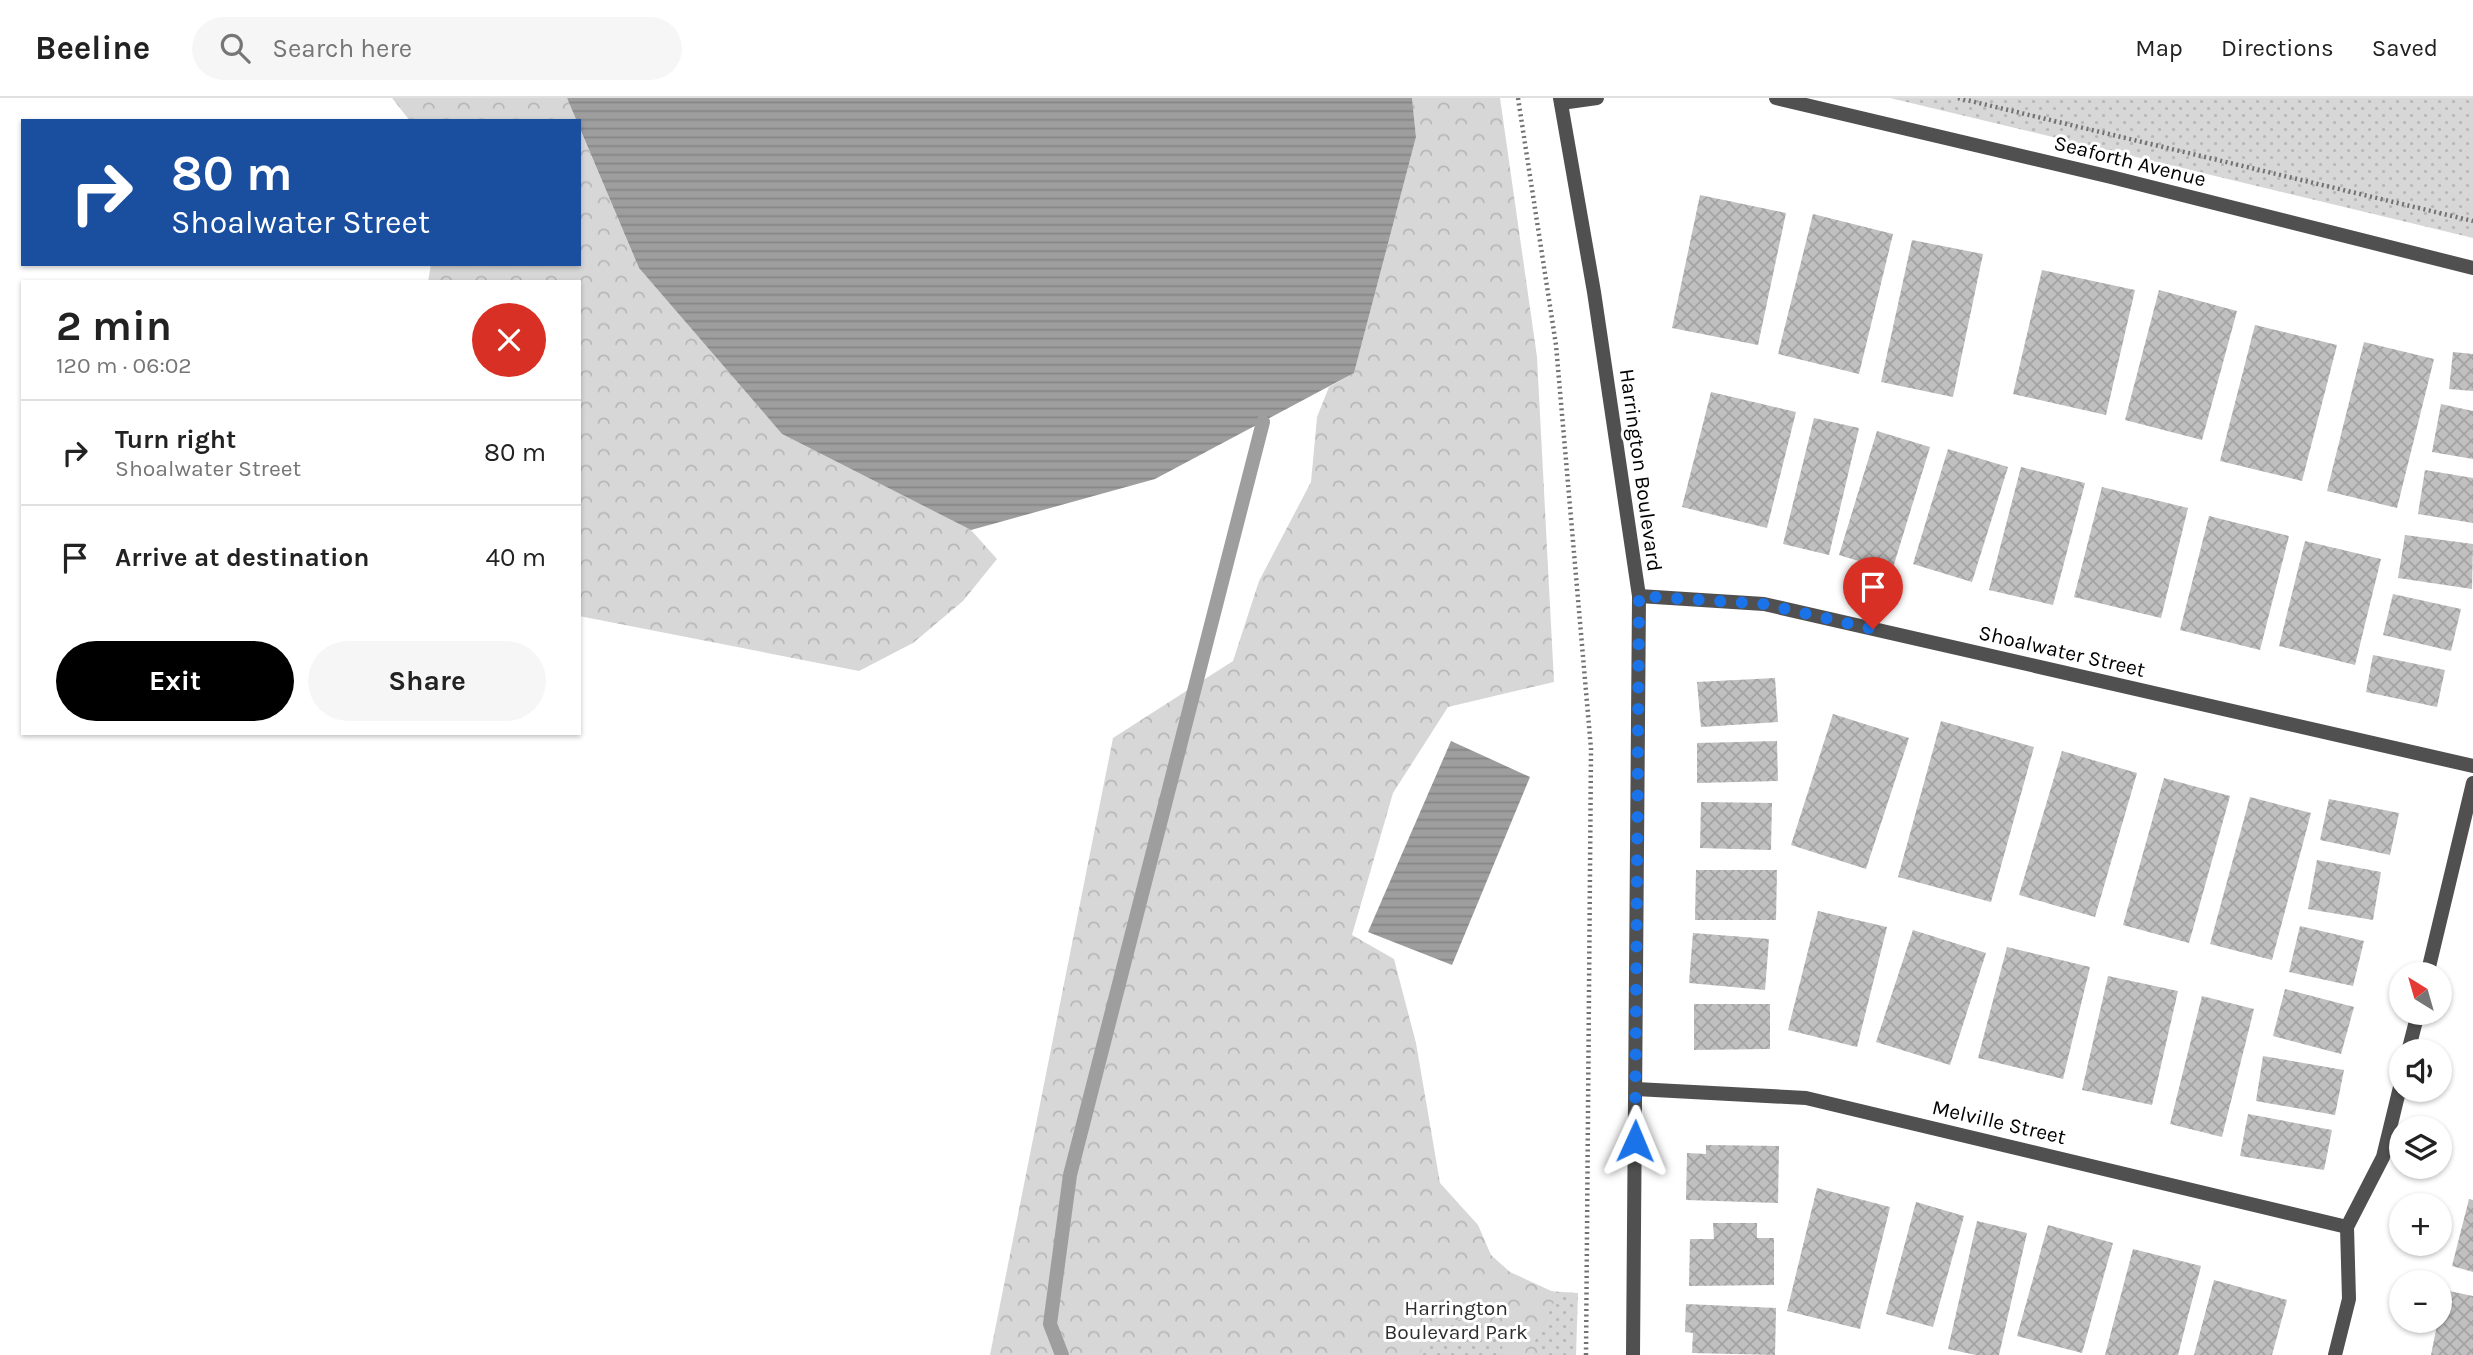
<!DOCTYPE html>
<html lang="en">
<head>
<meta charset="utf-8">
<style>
	:root { --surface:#fff; --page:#f6f6f6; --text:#222; --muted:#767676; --line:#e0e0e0; --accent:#000 }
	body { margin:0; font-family:Karla,sans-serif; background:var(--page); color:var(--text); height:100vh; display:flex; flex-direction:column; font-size:26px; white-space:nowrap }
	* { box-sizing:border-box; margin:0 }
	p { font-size:23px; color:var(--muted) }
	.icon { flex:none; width:38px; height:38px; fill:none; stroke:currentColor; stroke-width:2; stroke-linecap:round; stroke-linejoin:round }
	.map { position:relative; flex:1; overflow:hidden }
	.drawer { position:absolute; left:21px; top:182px; width:560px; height:455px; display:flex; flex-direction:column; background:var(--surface); border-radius:0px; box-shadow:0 2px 5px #0004 }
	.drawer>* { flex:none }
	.guide { position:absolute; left:21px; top:21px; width:560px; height:147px; border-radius:0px; box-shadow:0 2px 5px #0004; background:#1a4fa0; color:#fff; overflow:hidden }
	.needle { width:46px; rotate:323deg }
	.buttons { position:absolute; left:2389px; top:864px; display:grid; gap:14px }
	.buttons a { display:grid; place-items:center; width:63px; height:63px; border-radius:50%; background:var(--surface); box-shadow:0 2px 5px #0004; font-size:35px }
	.pin { position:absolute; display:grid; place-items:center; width:60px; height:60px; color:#fff; margin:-72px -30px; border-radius:50% 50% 50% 0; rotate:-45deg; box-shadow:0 0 7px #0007 }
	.pin .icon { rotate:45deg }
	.me { position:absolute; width:77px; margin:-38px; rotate:1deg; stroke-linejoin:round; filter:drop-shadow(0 0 5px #0008) }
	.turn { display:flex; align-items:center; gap:24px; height:147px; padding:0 35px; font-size:32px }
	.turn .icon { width:91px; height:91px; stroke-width:2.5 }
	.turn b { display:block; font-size:49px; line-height:60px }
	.round { display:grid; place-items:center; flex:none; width:74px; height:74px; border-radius:37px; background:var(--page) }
	.overview { display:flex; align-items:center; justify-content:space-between; height:119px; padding:0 35px }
	h1 { font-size:42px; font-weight:700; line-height:52px }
	.action { display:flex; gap:14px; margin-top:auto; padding:14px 35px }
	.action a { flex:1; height:80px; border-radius:42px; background:var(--accent); color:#fff; font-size:28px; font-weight:700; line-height:80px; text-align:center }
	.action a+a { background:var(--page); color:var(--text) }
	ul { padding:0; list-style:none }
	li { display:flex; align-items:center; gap:21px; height:105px; padding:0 35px; border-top:2px solid var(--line) }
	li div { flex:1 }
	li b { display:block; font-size:26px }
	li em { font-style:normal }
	header { display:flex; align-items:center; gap:42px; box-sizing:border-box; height:98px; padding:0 35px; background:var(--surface); border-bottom:2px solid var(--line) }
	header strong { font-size:33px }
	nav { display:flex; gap:38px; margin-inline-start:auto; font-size:24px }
	.search { width:490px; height:63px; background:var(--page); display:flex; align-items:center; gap:18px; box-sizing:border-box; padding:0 24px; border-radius:38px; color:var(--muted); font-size:26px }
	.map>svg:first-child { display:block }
	.green { fill:url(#green-dots) }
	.forest { fill:url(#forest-crowns) }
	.water { fill:url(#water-rules) }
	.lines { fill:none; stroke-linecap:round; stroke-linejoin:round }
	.stream { stroke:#9e9e9e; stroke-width:14 }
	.building { fill:url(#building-cross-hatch) }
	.path { stroke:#727272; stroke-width:4.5; stroke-dasharray:2 3.5; stroke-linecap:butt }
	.street { stroke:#505050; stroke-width:14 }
	.route { stroke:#1a73e8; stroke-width:12; stroke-dasharray:0 21.6 }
	.labels { text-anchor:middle; stroke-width:6; stroke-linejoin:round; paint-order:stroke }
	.street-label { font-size:21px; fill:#000; stroke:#fff }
	.park-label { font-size:21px; fill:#2e2e2e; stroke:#fff }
</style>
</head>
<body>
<header>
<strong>Beeline</strong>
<div class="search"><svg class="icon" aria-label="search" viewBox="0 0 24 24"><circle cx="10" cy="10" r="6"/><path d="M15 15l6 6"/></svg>Search here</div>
<nav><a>Map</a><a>Directions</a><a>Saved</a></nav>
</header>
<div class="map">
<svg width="2473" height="1257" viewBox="0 0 2473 1257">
	<defs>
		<pattern id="green-dots" width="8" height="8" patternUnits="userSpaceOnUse" patternTransform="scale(1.75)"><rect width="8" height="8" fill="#d7d7d7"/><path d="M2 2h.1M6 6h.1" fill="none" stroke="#b7b7b7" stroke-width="1.8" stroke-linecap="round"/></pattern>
		<pattern id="forest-crowns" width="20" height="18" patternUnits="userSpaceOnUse" patternTransform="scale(1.75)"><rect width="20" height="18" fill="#d7d7d7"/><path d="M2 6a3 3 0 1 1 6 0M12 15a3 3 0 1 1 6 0" fill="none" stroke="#b7b7b7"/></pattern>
		<pattern id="water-rules" width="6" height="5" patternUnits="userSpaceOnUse" patternTransform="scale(1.75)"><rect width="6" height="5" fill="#9e9e9e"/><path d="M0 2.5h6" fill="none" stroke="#868686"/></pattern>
		<pattern id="building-cross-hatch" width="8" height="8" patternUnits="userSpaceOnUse" patternTransform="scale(1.75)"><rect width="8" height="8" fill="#c0c0c0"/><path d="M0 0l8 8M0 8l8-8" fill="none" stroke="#a3a3a3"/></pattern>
	</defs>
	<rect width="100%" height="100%" fill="#fff"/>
	<g class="green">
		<path d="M1890,0H2473V140Z"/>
		<path d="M1422,1185L1578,1195L1576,1257H1414Z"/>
	</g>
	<g class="forest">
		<path d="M392,0H567L577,23H410Z"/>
		<path d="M1412,0H1500L1537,259L1554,584L1448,609L1393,695L1352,837L1394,861L1416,945L1440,1085L1478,1127L1491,1157L1510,1174L1558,1196L1535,1243L1538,1257H1506L1502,1251L1505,1236L1496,1226C1461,1220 1432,1214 1420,1257H990L1113,640L1233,563L1259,483L1311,384L1317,319L1329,289L1354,275L1416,39Z"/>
		<path d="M579,29L639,170L782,336L971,432L997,461L963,503L913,545L859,573L579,518V184H428L431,166H579Z"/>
	</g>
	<g class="water">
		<path d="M567,0H1412L1416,39L1354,275L1155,381L971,432L782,336L639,170Z"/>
		<path d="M1451,643L1530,679L1452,867L1368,834Z"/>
	</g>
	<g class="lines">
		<path class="stream" d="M1062,1257L1050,1226L1070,1077L1263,324"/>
	</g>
	<g class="building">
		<path d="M1700,97L1786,115L1758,247L1672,230Z"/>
		<path d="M1813,116L1893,136L1859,276L1778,256Z"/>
		<path d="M1912,142L1983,156L1953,299L1881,284Z"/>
		<path d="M2042,172L2135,192L2106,317L2013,296Z"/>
		<path d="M2159,192L2237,213L2202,342L2125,322Z"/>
		<path d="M2255,227L2337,247L2302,383L2220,363Z"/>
		<path d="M2364,244L2434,261L2397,410L2327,393Z"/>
		<path d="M2453,254L2473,256V293L2449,291Z"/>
		<path d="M1711,294L1796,314L1767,430L1682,409Z"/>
		<path d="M2441,306L2473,313V361L2432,354Z"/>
		<path d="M1814,320L1859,330L1829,457L1783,446Z"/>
		<path d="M1877,333L1930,349L1892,473L1839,457Z"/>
		<path d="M1948,351L2008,369L1972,484L1913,466Z"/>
		<path d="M2021,369L2085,385L2053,507L1989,492Z"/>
		<path d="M2425,372L2473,380V425L2418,416Z"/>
		<path d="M2102,389L2188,410L2161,520L2074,499Z"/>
		<path d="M2209,418L2289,438L2260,552L2180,532Z"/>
		<path d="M2405,437L2473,446L2472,491L2398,480Z"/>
		<path d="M2305,443L2381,461L2355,567L2279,548Z"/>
		<path d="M2393,496L2461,511L2451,553L2383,537Z"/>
		<path d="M2373,557L2445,572L2437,609L2366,594Z"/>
		<path d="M1775,580L1778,624L1701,629L1697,584Z"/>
		<path d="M1833,616L1909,640L1866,771L1791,747Z"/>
		<path d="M1941,623L2034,649L1991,804L1898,779Z"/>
		<path d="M1777,643L1778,683L1697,685V645Z"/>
		<path d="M2062,653L2137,675L2095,819L2019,797Z"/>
		<path d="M2164,680L2230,698L2189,845L2123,827Z"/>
		<path d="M2250,699L2311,715L2272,862L2210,846Z"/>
		<path d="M2329,701L2399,715L2390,757L2320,742Z"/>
		<path d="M1701,704L1772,705L1771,752L1700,750Z"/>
		<path d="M2317,762L2381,774L2373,822L2308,811Z"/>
		<path d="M1696,772H1777L1776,822H1695Z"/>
		<path d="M1818,813L1887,829L1857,949L1788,932Z"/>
		<path d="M2300,828L2364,843L2353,888L2289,874Z"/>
		<path d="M1913,832L1986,855L1950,967L1876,944Z"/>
		<path d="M1693,835L1769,841L1765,892L1689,885Z"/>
		<path d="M2007,849L2090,869L2063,981L1978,960Z"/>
		<path d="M2108,878L2178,893L2152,1007L2082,992Z"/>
		<path d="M2285,891L2354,909L2341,956L2273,938Z"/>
		<path d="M2202,898L2254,911L2222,1039L2170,1026Z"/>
		<path d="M1694,906H1770V951L1694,952Z"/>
		<path d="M2263,958L2344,972L2335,1017L2256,1003Z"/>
		<path d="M2248,1016L2332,1032L2324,1072L2240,1058Z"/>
		<path d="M1706,1047L1779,1048L1778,1105L1686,1102L1687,1055L1706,1056Z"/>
		<path d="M1817,1090L1890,1109L1860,1231L1787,1213Z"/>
		<path d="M2469,1101L2473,1102V1174L2452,1168Z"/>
		<path d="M1916,1104L1964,1118L1933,1229L1886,1216Z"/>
		<path d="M1977,1123L2027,1135L1999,1257H1976L1948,1251Z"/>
		<path d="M1713,1125H1757V1140H1774V1187L1689,1188L1690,1141H1714Z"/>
		<path d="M2048,1127L2113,1145L2082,1255L2017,1238Z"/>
		<path d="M2133,1151L2201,1168L2178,1257H2105Z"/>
		<path d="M2214,1182L2287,1202L2272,1257H2194Z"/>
		<path d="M2444,1192L2473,1198V1257H2431Z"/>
		<path d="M1686,1206L1776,1210L1775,1257L1692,1255L1693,1235L1685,1234Z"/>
	</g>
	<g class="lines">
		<g class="path">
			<path d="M1518,0L1556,247L1591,651L1586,1257"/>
			<path d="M1958,0L2473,123"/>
		</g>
		<g class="street">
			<path d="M1560,0L1594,194L1639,498L1633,1257"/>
			<path d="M1776,0L2111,79L2473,170"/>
			<path d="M1561,5L1597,0"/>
			<path d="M1639,498L1764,506L2473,668"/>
			<path d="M2427,877L2473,685"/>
			<path d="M2408,954L2418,915"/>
			<path d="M1636,991L1806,1000L2347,1129"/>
			<path d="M2335,1257L2349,1201L2347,1129L2383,1059L2401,985"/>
		</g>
	</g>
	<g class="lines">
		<path class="route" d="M1635,1043L1639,498L1764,506L1873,531"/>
	</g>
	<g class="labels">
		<g class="street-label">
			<text transform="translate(2130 63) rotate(14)" y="7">Seaforth Avenue</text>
			<text transform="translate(1641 372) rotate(82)" y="7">Harrington Boulevard</text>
			<text transform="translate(2062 553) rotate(13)" y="7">Shoalwater Street</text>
			<text transform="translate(1999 1024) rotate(13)" y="7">Melville Street</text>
		</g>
		<g class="park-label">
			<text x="1456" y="1217">Harrington<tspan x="1456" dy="24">Boulevard Park</tspan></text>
		</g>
	</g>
</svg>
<div class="buttons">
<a><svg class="needle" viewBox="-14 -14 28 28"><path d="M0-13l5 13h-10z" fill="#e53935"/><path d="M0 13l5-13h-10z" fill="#767676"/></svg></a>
<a><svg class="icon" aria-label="sound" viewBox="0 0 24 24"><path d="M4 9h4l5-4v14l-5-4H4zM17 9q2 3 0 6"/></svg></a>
<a><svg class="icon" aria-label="layers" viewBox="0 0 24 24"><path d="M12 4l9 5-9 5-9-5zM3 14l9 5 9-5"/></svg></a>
<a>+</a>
<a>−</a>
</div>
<div class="pin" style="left:1873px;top:531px;background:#d93025"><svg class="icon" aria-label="arrive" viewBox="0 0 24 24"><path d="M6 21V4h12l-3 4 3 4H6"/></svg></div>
<svg class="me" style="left:1635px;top:1043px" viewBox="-20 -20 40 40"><path d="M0-17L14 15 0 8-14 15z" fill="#1a73e8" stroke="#fff" stroke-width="4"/></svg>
<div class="guide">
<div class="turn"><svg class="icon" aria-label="right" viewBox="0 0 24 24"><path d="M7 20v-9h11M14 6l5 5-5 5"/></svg><div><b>80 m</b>Shoalwater Street</div></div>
</div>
<section class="drawer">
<div class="overview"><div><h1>2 min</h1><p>120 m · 06:02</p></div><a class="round" style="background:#d93025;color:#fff"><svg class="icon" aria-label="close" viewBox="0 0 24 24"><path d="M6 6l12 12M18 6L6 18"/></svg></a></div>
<ul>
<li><svg class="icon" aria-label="right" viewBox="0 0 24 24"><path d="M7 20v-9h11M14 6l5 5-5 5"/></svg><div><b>Turn right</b><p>Shoalwater Street</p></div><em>80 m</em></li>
<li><svg class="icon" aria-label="arrive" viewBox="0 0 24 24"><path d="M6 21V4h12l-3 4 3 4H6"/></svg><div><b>Arrive at destination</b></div><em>40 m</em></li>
</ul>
<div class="action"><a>Exit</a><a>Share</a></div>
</section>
</div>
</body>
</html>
